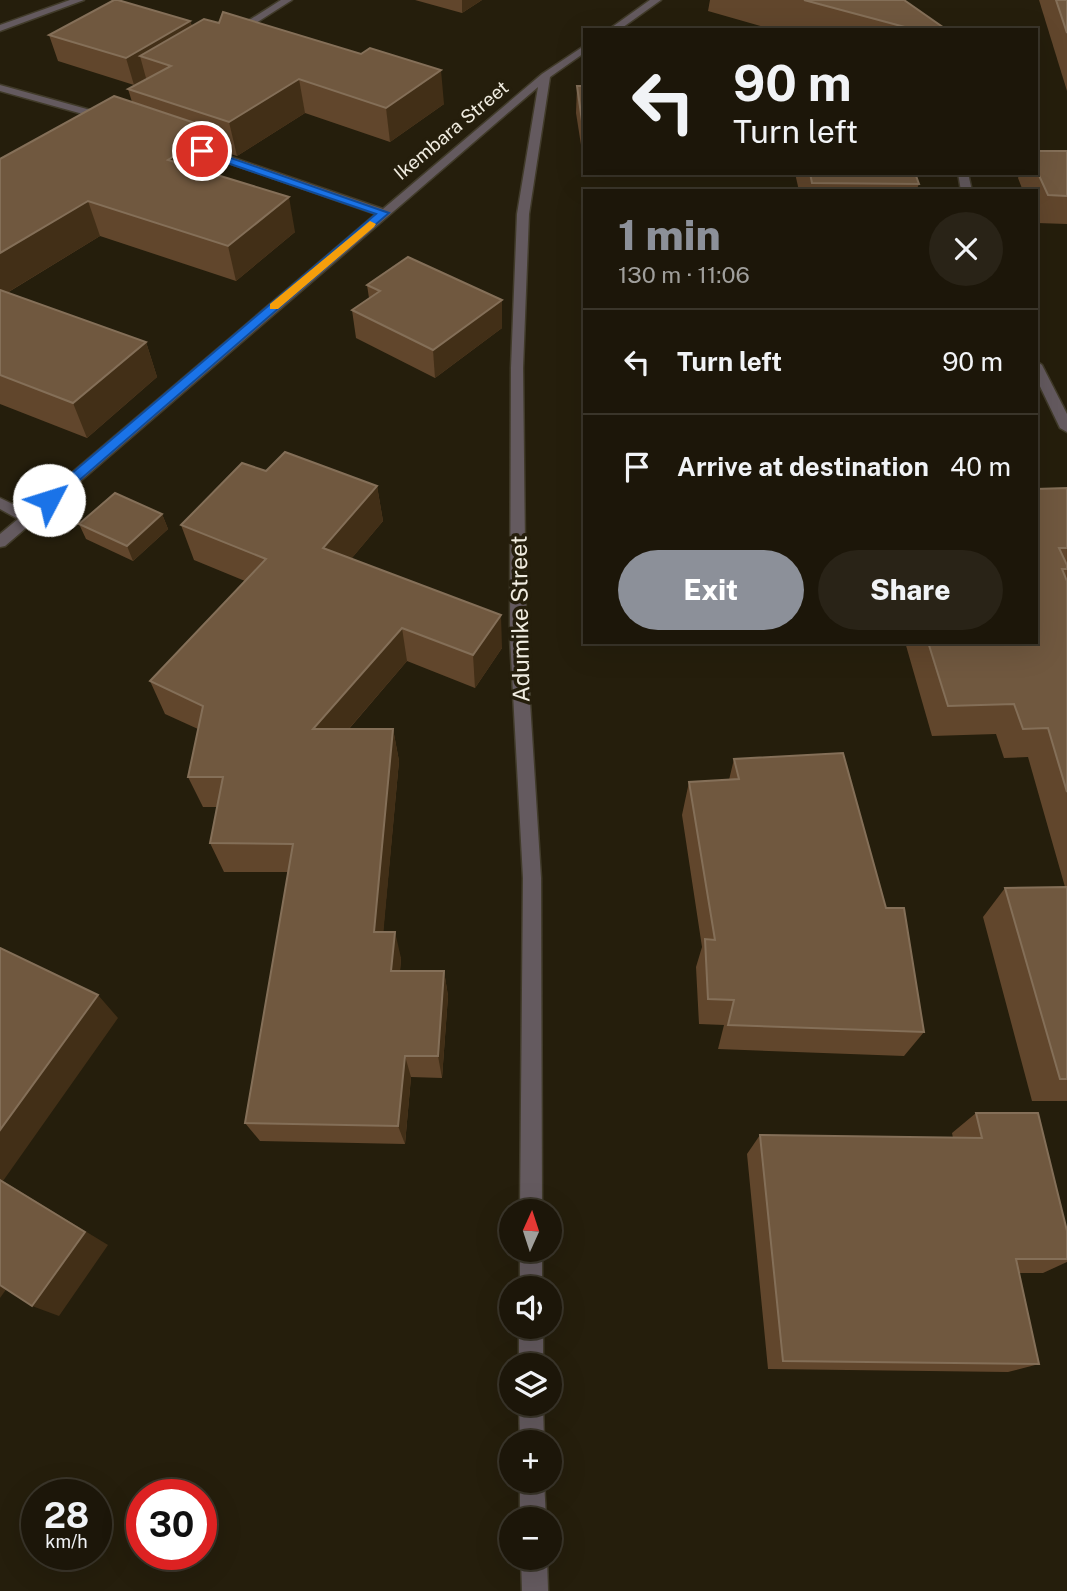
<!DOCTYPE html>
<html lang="en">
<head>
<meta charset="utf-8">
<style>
	:root { --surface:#1c1609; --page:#292317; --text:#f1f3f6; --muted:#a09f9c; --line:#3a352a; --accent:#8c9099 }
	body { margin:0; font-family:"Public Sans",sans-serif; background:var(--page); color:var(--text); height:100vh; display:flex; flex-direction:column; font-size:26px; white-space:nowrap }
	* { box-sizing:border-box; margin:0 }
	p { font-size:23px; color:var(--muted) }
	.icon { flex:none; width:38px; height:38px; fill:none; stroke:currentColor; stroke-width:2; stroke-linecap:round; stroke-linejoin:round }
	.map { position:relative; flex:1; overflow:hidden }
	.sheet { position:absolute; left:583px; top:189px; width:455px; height:455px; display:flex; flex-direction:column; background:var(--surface); border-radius:0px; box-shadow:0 7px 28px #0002,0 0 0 2px var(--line) }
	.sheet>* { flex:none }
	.hud { position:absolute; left:583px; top:28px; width:455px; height:147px; border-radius:0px; box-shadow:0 7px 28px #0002,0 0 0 2px var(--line); background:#1c1609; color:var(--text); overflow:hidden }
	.needle { width:46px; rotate:3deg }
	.buttons { position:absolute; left:499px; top:1199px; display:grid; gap:14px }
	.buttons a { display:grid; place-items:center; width:63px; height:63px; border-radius:50%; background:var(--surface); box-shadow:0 7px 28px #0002,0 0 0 2px var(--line); font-size:35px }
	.speed { position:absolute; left:21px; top:1479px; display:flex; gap:14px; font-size:35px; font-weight:700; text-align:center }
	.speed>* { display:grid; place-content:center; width:91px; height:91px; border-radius:50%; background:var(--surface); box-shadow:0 7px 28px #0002,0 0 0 2px var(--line); line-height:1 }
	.speed small { font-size:18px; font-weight:400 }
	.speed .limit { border:10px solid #d22; background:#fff; color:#111 }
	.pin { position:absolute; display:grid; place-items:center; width:60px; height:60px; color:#fff; margin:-30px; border:4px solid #fff; border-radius:50%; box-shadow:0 2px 7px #0007 }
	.me { position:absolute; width:77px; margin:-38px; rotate:50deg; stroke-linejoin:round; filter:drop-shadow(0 0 5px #0008) }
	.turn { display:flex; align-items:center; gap:24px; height:147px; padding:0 35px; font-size:32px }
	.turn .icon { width:91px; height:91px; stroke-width:2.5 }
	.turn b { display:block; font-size:49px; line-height:60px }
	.round { display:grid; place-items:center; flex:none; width:74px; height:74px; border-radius:37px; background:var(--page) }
	.summary { display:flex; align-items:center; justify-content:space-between; height:119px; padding:0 35px }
	h1 { font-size:42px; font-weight:800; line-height:52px; color:var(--accent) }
	.button { display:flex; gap:14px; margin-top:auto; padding:14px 35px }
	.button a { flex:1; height:80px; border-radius:42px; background:var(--accent); color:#fff; font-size:28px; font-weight:800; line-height:80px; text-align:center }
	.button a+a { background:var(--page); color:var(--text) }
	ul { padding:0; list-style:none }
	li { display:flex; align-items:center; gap:21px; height:105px; padding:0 35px; border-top:2px solid var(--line) }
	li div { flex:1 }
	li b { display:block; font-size:26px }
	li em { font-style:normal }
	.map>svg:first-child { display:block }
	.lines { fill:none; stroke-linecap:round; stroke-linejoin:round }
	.minor-casing { stroke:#413b2a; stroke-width:3 }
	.minor { fill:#645a5f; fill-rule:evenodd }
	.wall { fill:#61462c }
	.shaded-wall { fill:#422f17 }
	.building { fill:#70583f; stroke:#846f58; stroke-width:2 }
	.route { fill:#1a73e8; stroke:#114b97; stroke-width:2 }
	.slow { fill:#f59e0b }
	.labels { text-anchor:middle; stroke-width:7; stroke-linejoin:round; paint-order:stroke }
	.far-street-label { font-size:19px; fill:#f0ece0; stroke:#251e0c }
	.street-label { font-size:23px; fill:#f0ece0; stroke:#251e0c }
</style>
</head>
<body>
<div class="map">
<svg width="1067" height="1591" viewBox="0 0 1067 1591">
	<rect width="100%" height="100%" fill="#251e0c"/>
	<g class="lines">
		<defs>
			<g id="minor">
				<path d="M70,0H84L0,31V25Z"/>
				<path d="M281,0H292L237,35L229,33Z"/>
				<path d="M650,0H661L619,30H608Z"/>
				<path d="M584,46V53L550,77L529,214L523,368L526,638L541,878L542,1211H520L523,878L510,638L511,368L517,214L538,87L5,546L0,547V534L18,519L0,509V498L27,511L376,214L197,152V148H205L383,209L542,74Z"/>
				<path d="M0,85L112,116L113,118L108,121L0,91Z"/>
				<path d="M958,173H968L972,191H961Z"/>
				<path d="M1036,361L1042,365L1067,414V432L1060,428L1036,378Z"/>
				<rect x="520" y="1250" width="22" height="38"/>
				<rect x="519" y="1326" width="24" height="39"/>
				<path d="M519,1404H543L544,1442H520Z"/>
				<path d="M520,1480H544L546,1519H520Z"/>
				<path d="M521,1558H547L548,1591H522Z"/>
			</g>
		</defs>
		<use href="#minor" class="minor-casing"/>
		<use href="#minor" class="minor"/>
	</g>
	<g class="wall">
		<path d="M415,0H482L462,13Z"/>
		<path d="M710,0H904L947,30H774L708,11Z"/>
		<path d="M1039,0H1067V91Z"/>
		<path d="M190,21L192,26L444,104L390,142L305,113L237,156L221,151L224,165L211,173L295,232L236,281L100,236L7,293L146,342L157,377L87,438L0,404V159L132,102L128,89L146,79V78L134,85L58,61L49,35Z"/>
		<path d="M577,86H584V164L576,113Z"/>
		<path d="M1036,151H1067V224L1037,223L1036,191H1023L1018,178L1020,173H1036Z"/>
		<path d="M795,173H915L919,184L916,191H799Z"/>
		<path d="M367,285L502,328L435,378L356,338L352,310L369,298Z"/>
		<path d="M377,486L383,521L351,559L502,648L475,688L407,661L349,729H393L399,761L383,932L401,958L400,971H444L448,996L442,1078L411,1077L405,1144L260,1141L245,1123L288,872H224L210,843L217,807H203L188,777L198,729L165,714L150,681L245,581L194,560L181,525Z"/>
		<path d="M1067,488V1101H1032L983,917L1005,888L1065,887L1028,757L1004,758L996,734L932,736L905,642H1036Z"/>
		<path d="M162,514L168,529L133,561L86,539L79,524Z"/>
		<path d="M734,759L886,908L924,1032L904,1056L718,1049L724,1025L699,1024L696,967L702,947L682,815L689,782L729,780Z"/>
		<path d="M976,1113L1067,1231V1262L1043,1273H1019L1039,1364L1008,1372L768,1369L747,1154L760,1135L953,1138L952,1133Z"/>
	</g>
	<g class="shaded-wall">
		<path d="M462,0H482L462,13Z"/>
		<path d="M190,21L197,47L140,56L146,78L134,85L126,58Z"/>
		<path d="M441,70L444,104L390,142L386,108Z"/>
		<path d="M299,79L305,113L237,156L229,122Z"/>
		<path d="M216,130L224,165L178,195L168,160Z"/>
		<path d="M289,197L295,232L236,281L228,246Z"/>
		<path d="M88,201L100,236L0,297V253Z"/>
		<path d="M502,300V328L435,378L433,350Z"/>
		<path d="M146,342L157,377L87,438L73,403Z"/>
		<path d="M377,486L383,521L331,583L323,548Z"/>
		<path d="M162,514L168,529L133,561L127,546Z"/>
		<path d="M501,615L502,648L475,688L473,655Z"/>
		<path d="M402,628L407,661L322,760L313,729Z"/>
		<path d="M393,729L399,761L381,958L374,932Z"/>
		<path d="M395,932L401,958L398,995L391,971Z"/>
		<path d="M444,971L448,996L442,1078L438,1056Z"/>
		<path d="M98,995L118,1018L3,1181L108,1245L59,1316L32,1306L0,1180V1130Z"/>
		<path d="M405,1056L411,1077L405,1144L398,1126Z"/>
		<path d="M0,1280L10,1284L0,1298Z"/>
	</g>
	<g class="building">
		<path d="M114,0H118L190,21L126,58L49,35Z"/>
		<path d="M804,0H904L947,30H916Z"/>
		<path d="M1056,0H1067V33Z"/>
		<path d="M223,12L361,54L370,48L441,70L386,108L299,79L229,122L128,89L171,66L140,56L204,19L219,23Z"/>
		<path d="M577,86H584V135Z"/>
		<path d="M114,96L216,130L168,160L289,197L228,246L88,201L0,253V159Z"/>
		<path d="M1036,151H1067V196L1048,195L1036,169Z"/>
		<path d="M810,173H915L919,184L812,183Z"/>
		<path d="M408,257L502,300L433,350L352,310L380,291L367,285Z"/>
		<path d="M0,290L146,342L73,403L0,375Z"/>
		<path d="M285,452L377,486L323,548L501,615L473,655L402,628L313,729H393L374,932H395L391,971H444L438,1056H405L398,1126L245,1123L293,844L210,843L223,777H188L203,706L150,681L266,559L181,525L242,463L266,471Z"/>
		<path d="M1067,488V548H1059L1067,565V569H1062L1067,581V792L1048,728L1023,729L1014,704L948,706L928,642H1036V489Z"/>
		<path d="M115,493L162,514L127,546L79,524Z"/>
		<path d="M843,753L886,908H904L924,1032L728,1025L734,1000L708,999L705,939L715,940L689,782L739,779L734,759Z"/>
		<path d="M1067,887V1079H1060L1005,888Z"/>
		<path d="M0,948L98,995L0,1130Z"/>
		<path d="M976,1113H1038L1067,1231V1259H1016L1039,1364L783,1361L760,1135L982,1138Z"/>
		<path d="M0,1180L85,1232L32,1306L0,1285Z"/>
	</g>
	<path class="route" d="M198,149H205L389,213L53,503H44V497L376,214L198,153Z"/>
	<path class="slow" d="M370,221L376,224L374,227L278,309H270V304Z"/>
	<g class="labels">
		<g class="far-street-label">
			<text transform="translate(451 130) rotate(-40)" y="7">Ikembara Street</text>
		</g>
		<g class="street-label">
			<text transform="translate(520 619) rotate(-91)" y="8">Adumike Street</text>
		</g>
	</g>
</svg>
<div class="buttons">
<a><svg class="needle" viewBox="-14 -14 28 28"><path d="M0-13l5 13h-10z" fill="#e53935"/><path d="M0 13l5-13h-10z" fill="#a09f9c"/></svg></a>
<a><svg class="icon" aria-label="sound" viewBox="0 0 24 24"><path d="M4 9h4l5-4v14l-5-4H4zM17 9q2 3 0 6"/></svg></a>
<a><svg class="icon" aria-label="layers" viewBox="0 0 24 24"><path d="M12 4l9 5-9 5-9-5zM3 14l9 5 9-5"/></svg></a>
<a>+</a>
<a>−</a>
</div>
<div class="speed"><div>28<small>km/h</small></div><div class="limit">30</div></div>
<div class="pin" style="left:202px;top:151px;background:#d93025"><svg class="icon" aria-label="arrive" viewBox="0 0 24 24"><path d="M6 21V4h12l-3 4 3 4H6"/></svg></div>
<svg class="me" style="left:49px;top:500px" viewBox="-20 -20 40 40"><circle r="19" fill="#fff"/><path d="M0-13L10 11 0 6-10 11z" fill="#1a73e8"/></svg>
<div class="hud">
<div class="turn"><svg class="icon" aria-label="left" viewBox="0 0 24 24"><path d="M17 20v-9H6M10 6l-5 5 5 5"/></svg><div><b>90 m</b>Turn left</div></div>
</div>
<section class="sheet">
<div class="summary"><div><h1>1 min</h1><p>130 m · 11:06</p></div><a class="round"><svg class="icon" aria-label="close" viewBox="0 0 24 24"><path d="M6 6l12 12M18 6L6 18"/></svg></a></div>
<ul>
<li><svg class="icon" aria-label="left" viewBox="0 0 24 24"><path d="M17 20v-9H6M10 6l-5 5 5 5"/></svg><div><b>Turn left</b></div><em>90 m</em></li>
<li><svg class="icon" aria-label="arrive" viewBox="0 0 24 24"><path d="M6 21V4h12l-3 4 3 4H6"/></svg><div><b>Arrive at destination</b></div><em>40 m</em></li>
</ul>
<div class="button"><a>Exit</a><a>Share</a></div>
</section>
</div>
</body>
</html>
